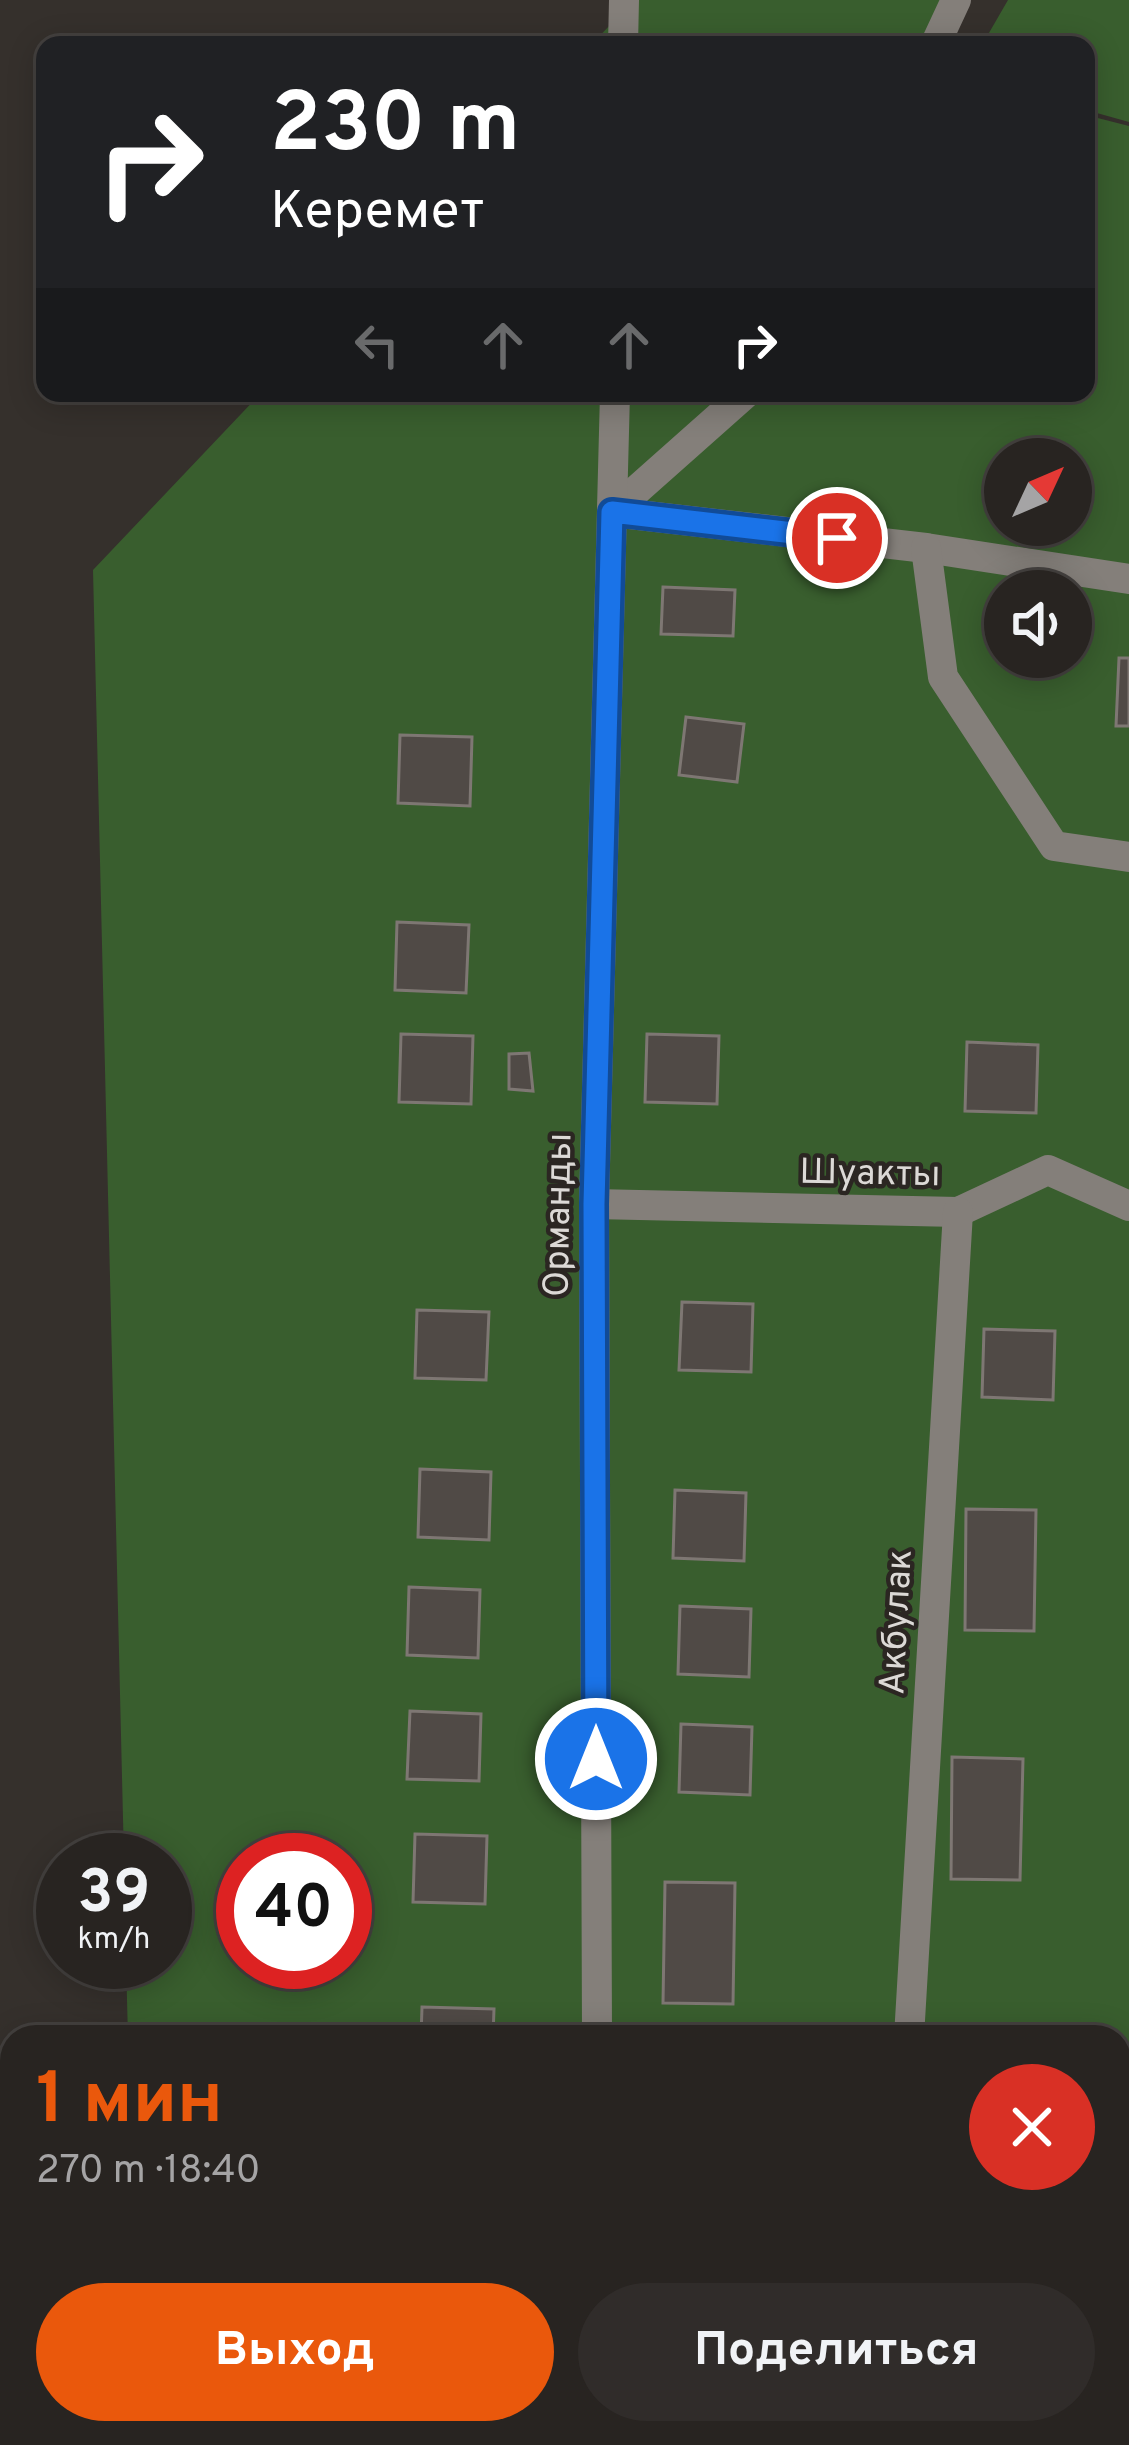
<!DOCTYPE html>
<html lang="ru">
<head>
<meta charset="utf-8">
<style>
	:root { --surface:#282421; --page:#302c2a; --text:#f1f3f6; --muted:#a5a4a5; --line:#44413f; --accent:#ea580c }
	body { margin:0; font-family:Overpass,sans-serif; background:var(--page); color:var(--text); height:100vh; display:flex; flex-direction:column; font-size:45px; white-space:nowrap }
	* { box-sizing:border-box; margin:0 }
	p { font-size:39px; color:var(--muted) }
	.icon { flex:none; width:66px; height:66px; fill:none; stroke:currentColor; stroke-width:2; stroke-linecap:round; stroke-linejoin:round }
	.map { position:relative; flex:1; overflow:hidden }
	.details { position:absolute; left:0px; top:2025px; width:1131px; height:420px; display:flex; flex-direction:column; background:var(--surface); border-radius:36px 36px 0 0; box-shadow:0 6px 30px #0003,0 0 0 3px var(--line) }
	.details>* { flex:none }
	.hud { position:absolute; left:36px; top:36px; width:1059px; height:366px; border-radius:24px; box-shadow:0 6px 30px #0003,0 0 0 3px var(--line); background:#202124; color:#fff; overflow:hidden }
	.needle { width:78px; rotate:46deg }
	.buttons { position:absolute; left:984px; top:438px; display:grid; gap:24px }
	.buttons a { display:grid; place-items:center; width:108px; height:108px; border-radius:50%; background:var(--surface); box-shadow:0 6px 30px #0003,0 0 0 3px var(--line); font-size:60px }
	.speed { position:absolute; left:36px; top:1833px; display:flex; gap:24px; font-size:60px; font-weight:700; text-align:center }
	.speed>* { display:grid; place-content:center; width:156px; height:156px; border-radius:50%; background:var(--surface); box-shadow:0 6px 30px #0003,0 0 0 3px var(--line); line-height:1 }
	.speed small { font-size:30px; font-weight:400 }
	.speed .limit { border:18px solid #d22; background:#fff; color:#111 }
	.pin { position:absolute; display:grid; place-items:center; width:102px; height:102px; color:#fff; margin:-51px; border:6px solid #fff; border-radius:50%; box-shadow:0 3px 12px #0007 }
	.me { position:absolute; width:132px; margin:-66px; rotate:0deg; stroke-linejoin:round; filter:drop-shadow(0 0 9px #0008) }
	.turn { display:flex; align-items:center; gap:42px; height:252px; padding:0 36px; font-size:54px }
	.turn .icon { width:156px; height:156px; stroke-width:2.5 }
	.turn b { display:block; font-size:84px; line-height:102px }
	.lanes { display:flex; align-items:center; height:114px; padding:0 36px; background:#0003; justify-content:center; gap:60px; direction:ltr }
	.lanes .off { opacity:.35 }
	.round { display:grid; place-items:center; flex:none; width:126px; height:126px; border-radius:63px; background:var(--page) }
	.headline { display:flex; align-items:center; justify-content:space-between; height:204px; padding:0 36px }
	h1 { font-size:72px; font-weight:700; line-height:90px; color:var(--accent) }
	.button { display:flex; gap:24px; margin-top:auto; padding:24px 36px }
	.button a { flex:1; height:138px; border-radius:72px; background:var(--accent); color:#fff; font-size:48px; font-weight:700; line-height:138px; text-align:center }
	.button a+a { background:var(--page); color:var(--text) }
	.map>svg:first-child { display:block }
	.green { fill:#395e2e; fill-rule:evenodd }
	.building { fill:#504a46; stroke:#7e7773; stroke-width:3 }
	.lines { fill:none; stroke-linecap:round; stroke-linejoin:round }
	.minor { stroke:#847f7a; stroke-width:30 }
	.route-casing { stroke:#114b97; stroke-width:30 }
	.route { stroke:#1a73e8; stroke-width:21 }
	.labels { text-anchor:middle; stroke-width:9; stroke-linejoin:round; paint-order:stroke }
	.street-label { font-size:36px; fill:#dcd9d6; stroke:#2b2622 }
</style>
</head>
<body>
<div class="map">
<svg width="1129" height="2445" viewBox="0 0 1129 2445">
	<rect width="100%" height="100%" fill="#35302c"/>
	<g class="green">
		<path d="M634,0H957L935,45H591Z"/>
		<path d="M1008,0H1129V122L1086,110V45H982Z"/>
		<path d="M1086,115L1129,126V2445H138L137,2433H1119V2037H128L126,1962H165V1860H124L93,570L261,393H1086ZM1005,459H1071V525H1005ZM1005,591H1071V657H1005ZM243,1860H345V1962H243Z"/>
	</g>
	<g class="building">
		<path d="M663,587L735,590L733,636L661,634Z"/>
		<path d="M1119,658H1129V726H1116Z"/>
		<path d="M686,717L744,724L737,782L679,775Z"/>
		<path d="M400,735L472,737L470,806L398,803Z"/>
		<path d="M397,922L469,925L466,993L395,990Z"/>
		<path d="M401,1034L473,1036L471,1104L399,1102Z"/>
		<path d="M647,1034L719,1036L717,1104L645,1102Z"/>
		<path d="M967,1042L1038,1045L1036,1113L965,1111Z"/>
		<path d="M529,1053L533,1091L509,1089V1054Z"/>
		<path d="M682,1302L753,1304L751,1372L679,1370Z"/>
		<path d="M417,1310L489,1312L486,1380L415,1378Z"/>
		<path d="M984,1329L1055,1331L1053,1400L982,1397Z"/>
		<path d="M420,1469L491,1472L489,1540L418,1537Z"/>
		<path d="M675,1490L746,1493L744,1561L673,1558Z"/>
		<path d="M966,1509L1036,1510L1034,1631L965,1630Z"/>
		<path d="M409,1587L480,1590L478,1658L407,1655Z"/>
		<path d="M680,1606L751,1609L749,1677L678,1674Z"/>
		<path d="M410,1711L481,1714L479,1781L407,1779Z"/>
		<path d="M681,1724L752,1727L750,1795L679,1792Z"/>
		<path d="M952,1757L1023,1759L1020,1880L951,1879Z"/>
		<path d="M415,1834L487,1836L485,1904L413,1902Z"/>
		<path d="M665,1882L735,1883L733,2004L663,2003Z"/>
		<path d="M422,2007L494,2009L493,2037H421Z"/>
	</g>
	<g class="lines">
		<g class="minor">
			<path d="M623,45L624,0"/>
			<path d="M935,45L956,0"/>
			<path d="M612,512L926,548L1129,579"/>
			<path d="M612,512L746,393"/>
			<path d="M926,548L943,677L1054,846L1129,857"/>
			<path d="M594,1204L958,1212L1048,1170L1129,1206"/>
			<path d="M597,2037L594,1204L615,393"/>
			<path d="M909,2037L958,1212"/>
			<path d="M599,2433V2445"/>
			<path d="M885,2445L886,2433"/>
		</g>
	</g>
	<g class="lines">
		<defs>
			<path id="route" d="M596,1759L594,1204L612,512L837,538"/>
		</defs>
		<use href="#route" class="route-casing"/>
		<use href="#route" class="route"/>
	</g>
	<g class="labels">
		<g class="street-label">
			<text transform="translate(870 1171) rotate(1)" y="13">Шуакты</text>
			<text transform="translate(556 1215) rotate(-89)" y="13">Орманды</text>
			<text transform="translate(894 1622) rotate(-87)" y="13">Акбулак</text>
		</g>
	</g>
</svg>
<div class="buttons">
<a><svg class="needle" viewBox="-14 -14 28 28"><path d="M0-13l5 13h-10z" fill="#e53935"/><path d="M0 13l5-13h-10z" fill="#a5a4a5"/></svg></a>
<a><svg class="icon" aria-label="sound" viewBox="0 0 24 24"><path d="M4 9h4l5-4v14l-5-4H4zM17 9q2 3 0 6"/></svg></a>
</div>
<div class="speed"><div>39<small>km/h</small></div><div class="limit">40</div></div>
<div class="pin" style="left:837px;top:538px;background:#d93025"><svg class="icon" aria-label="arrive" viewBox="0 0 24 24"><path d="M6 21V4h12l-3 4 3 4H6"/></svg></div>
<svg class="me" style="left:596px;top:1759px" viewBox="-20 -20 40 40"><circle r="17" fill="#1a73e8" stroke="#fff" stroke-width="3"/><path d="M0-11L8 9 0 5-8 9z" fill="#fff"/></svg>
<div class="hud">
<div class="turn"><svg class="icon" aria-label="right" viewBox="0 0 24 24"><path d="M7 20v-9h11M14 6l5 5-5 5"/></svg><div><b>230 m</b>Керемет</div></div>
<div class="lanes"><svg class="icon off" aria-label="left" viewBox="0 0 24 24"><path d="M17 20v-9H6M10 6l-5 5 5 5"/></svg><svg class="icon off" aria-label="ahead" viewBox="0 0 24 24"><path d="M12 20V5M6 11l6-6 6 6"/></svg><svg class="icon off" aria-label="ahead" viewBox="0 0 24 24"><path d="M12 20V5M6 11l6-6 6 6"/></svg><svg class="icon" aria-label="right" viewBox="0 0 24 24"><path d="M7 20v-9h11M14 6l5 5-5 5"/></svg></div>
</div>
<section class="details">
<div class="headline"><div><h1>1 мин</h1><p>270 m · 18:40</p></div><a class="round" style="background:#d93025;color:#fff"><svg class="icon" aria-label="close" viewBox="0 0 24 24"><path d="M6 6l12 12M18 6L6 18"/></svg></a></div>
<div class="button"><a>Выход</a><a>Поделиться</a></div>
</section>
</div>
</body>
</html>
